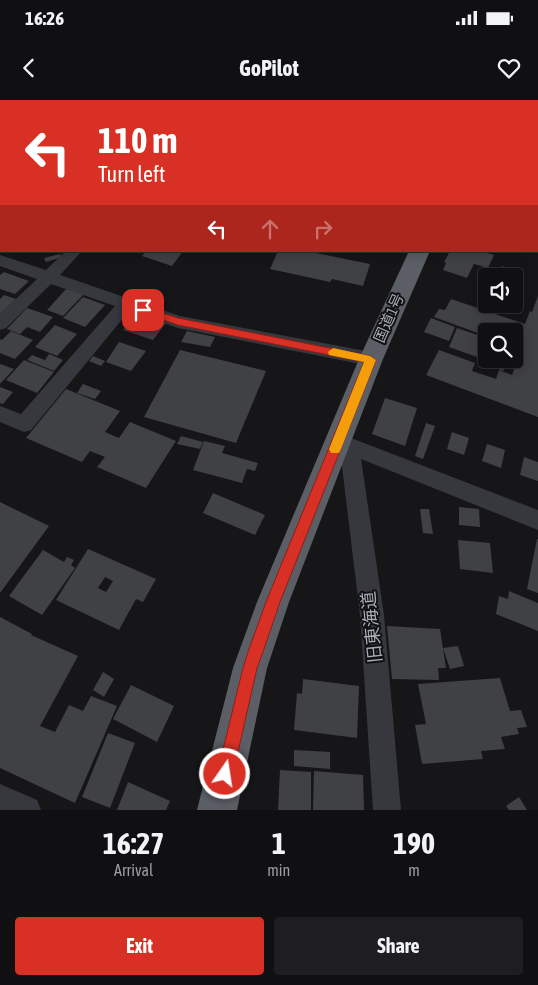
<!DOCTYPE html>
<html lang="en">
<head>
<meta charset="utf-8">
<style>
	:root { --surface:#101012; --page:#1e1e20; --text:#f1f3f6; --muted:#9c9d9f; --line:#303032; --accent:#d93025 }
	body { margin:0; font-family:"Asap Condensed","Noto Sans JP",sans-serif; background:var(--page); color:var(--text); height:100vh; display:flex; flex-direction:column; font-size:19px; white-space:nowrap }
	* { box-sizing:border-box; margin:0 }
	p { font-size:16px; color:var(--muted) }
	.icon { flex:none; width:28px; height:28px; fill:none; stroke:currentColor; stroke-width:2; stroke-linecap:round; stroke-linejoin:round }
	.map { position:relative; height:710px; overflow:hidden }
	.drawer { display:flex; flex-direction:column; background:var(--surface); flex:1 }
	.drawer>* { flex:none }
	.hud { position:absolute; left:0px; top:0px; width:539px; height:152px; box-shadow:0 2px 12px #0003,0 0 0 1px var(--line); background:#d93025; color:#fff; overflow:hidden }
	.buttons { position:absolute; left:478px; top:168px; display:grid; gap:10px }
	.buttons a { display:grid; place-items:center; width:45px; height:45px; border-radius:5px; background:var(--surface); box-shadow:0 2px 12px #0003,0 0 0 1px var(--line); font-size:25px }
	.pin { position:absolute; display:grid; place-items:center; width:42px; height:42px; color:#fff; margin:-21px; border-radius:10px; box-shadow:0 2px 8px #0006 }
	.me { position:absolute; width:55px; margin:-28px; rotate:13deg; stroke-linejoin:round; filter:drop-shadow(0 0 4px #0008) }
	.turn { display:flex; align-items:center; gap:18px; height:105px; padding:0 15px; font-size:22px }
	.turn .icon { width:65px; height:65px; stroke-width:2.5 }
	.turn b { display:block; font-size:35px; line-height:42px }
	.lanes { display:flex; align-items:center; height:48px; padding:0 15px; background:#0003; justify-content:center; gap:25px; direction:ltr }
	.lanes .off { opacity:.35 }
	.eta { display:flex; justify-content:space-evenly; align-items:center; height:85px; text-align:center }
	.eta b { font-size:30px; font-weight:700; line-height:35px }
	.action { display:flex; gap:10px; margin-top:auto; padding:10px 15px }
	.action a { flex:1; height:58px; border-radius:5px; background:var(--accent); color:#fff; font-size:20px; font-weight:700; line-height:58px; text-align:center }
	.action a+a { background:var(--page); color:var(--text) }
	.status { display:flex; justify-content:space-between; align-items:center; height:35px; padding:0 25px; background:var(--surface); direction:ltr }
	.status svg { height:14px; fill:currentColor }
	header { display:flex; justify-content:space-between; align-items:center; height:65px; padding:0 15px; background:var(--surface); font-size:22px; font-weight:700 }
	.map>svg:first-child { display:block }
	.building { fill:#404145; fill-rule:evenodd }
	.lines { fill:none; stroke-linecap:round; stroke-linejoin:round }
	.minor { fill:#37383d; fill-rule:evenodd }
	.trunk { fill:#5b5e65; fill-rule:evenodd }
	.route { fill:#d93025; stroke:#8d1f18 }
	.slow { fill:#f59e0b }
	.labels { text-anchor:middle; stroke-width:4; stroke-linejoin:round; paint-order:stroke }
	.street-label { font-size:15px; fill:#a8adb8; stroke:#111113 }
	.near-street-label { font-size:18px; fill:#a8adb8; stroke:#111113 }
</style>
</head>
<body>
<div class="status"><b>16:26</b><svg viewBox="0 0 49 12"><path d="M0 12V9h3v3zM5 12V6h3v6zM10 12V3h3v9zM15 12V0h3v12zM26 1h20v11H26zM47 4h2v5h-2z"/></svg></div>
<header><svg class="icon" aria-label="back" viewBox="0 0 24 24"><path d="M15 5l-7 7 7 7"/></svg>GoPilot<svg class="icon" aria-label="heart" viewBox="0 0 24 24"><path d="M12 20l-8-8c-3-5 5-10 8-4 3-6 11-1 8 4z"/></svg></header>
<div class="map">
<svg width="538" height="710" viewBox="0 0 538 710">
	<rect width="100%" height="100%" fill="#161618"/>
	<g class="building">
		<path d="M147,151H183L172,166L142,156Z"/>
		<path d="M278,151H306L370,164L363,186L332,179L330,182L270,169Z"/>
		<path d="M450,151H480L494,155L488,168L474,164L467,178L443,170L446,163L444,162Z"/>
		<path d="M60,154L62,157L46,162L44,158Z"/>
		<path d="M502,166L524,174L520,182L514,180V176L498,174Z"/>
		<path d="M4,172L29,181L15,194L0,189V175Z"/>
		<path d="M67,188L84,194L63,216L47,210Z"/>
		<path d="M4,195L16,199L0,214V199Z"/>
		<path d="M538,196V317L426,275L439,250L475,263L472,271L496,279L499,270L512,275L521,248L514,246V231H486V236L434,217L439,209L445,210L451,199L525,224L530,211L532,212Z"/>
		<path d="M83,197L105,205L85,227L63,218Z"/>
		<path d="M27,208L53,217L40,232L27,227L20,234L7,229Z"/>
		<path d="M137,213L166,223L153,240L123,230Z"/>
		<path d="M431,218L455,227L449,241L424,232Z"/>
		<path d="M55,225L77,234L57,256L35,247Z"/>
		<path d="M457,228L486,238L477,257L449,247Z"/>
		<path d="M11,231L33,240L15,259L0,253V239L2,240Z"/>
		<path d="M187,231L215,237L210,247L181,242Z"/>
		<path d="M119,242L146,251L131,271L106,262Z"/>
		<path d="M180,250L266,271L236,343L144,317Z"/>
		<path d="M49,254L63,260L54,271L27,260L32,255L45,260Z"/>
		<path d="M93,256L105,261L101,266L89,261Z"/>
		<path d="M497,259H507L506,262L498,260L507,263L503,271L493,267Z"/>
		<path d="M24,260L54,272L37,293L6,280Z"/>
		<path d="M0,264L14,269L0,284Z"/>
		<path d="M83,284L101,291L95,299L77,293Z"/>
		<path d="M0,287L13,292L3,304L0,303Z"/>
		<path d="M66,289L120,311L105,332L119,338L130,322L176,341L146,388L97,367L105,357L90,351L82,362L26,338Z"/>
		<path d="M385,298L417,308L405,346L372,334Z"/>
		<path d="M426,323L435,326L423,359L415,356Z"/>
		<path d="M452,332L469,338L464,355L447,349Z"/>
		<path d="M181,336L203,342L200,349L177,344Z"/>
		<path d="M204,341L225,346L222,353L258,363L255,371L247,369L242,383L193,370Z"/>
		<path d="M487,344L505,350L501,368L482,361Z"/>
		<path d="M524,357L538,362V381L520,375Z"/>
		<path d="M213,393L265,415L255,435L203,413Z"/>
		<path d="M0,402L49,426L0,493Z"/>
		<path d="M459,407L479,409L480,427L459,425Z"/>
		<path d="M420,409H429L433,434L423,433Z"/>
		<path d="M537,439H538V493L527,489Z"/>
		<path d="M458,440L490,443L493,473L460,469Z"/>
		<path d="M88,449L156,479L143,502L136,499L119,530L56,500ZM105,477L113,481L106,492L98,488Z"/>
		<path d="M43,450L64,462L67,457L74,460L71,465L75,468L42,515L9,496Z"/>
		<path d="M509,491L538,503V531L496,514L499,496L508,499Z"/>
		<path d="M0,517L32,534L31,535L78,556L40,626L55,632L69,605L83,611L91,596L117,606L75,703L0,668Z"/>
		<path d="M387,526L440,529L446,568H438L439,580L392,579Z"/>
		<path d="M458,546L464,566L450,569L443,548Z"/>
		<path d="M103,572L114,579L104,597L93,590Z"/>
		<path d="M500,578L510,611L521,610L527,627L517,628L519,634L501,637L505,649L481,651L483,659L422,664L415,625L426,624L418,584Z"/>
		<path d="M303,579L359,586L357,638L294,630L297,593L302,594Z"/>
		<path d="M131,585L174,606L157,642L113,619Z"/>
		<path d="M108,633L135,643L110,708L82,697Z"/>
		<path d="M294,650L330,652V669L294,666Z"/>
		<path d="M280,670L311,672V710H278Z"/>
		<path d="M314,671L363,675L364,710H313Z"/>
		<path d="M128,682L170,701L166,710H117Z"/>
		<path d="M519,697L527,710H509L506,706Z"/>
	</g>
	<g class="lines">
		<g class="minor">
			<path d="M228,0H244L245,1H229Z"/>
			<rect x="0" y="73" width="1" height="9"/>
			<path d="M66,151H82L60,175L180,216L371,252L377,254L380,259L377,264L371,266L178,228L129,211L31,330L24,332L0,322V306L21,314L115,206L51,184L6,228L0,230V214L37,179L0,166V155L46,170Z"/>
			<path d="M338,333L538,410V430L361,359L384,515L401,710H373L360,515L340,350L331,347L328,341L331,335Z"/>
			<path d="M0,684L37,700L41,710H0Z"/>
		</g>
		<g class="trunk">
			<rect x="478" y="0" width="16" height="1"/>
			<path d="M409,151H430L383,259L289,502L267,568L237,710H197L233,568L257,502L359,259Z"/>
		</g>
	</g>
	<path class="route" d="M143,207L178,218L370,256L376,260L280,502L263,552L257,568L233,674L231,680L225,682L220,680L217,674L243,568L248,552L266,502L364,262L178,225L140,212L138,210Z"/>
	<path class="slow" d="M333,248L370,256L376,260L341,349L339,353H331L329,349L364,262L329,255L328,252Z"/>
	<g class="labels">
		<g class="street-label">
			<text transform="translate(389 218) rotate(-66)" y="5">国道1号</text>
		</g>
		<g class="near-street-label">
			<text transform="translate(372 527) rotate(-96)" y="6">旧東海道</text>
		</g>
	</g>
</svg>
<div class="buttons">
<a><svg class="icon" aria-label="sound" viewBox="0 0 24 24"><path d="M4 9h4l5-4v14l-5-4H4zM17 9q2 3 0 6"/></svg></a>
<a><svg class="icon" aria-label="search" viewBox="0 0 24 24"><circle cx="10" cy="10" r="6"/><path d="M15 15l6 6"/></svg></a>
</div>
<div class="pin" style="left:143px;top:210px;background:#d93025"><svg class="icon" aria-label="arrive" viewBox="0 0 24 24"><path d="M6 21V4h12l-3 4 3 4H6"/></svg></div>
<svg class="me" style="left:225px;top:674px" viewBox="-20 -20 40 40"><circle r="17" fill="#d93025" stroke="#fff" stroke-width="3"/><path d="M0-11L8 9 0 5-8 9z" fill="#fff"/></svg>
<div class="hud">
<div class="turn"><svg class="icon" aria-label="left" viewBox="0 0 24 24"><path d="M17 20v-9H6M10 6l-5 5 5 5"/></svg><div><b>110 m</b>Turn left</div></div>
<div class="lanes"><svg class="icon" aria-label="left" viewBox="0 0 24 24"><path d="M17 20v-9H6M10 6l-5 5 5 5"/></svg><svg class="icon off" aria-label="ahead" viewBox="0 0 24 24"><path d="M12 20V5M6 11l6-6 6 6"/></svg><svg class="icon off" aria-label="right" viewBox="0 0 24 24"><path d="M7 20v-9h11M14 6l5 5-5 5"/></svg></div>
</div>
</div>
<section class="drawer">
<div class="eta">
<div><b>16:27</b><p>Arrival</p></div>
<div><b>1</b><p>min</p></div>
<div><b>190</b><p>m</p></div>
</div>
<div class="action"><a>Exit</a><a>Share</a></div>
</section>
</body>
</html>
